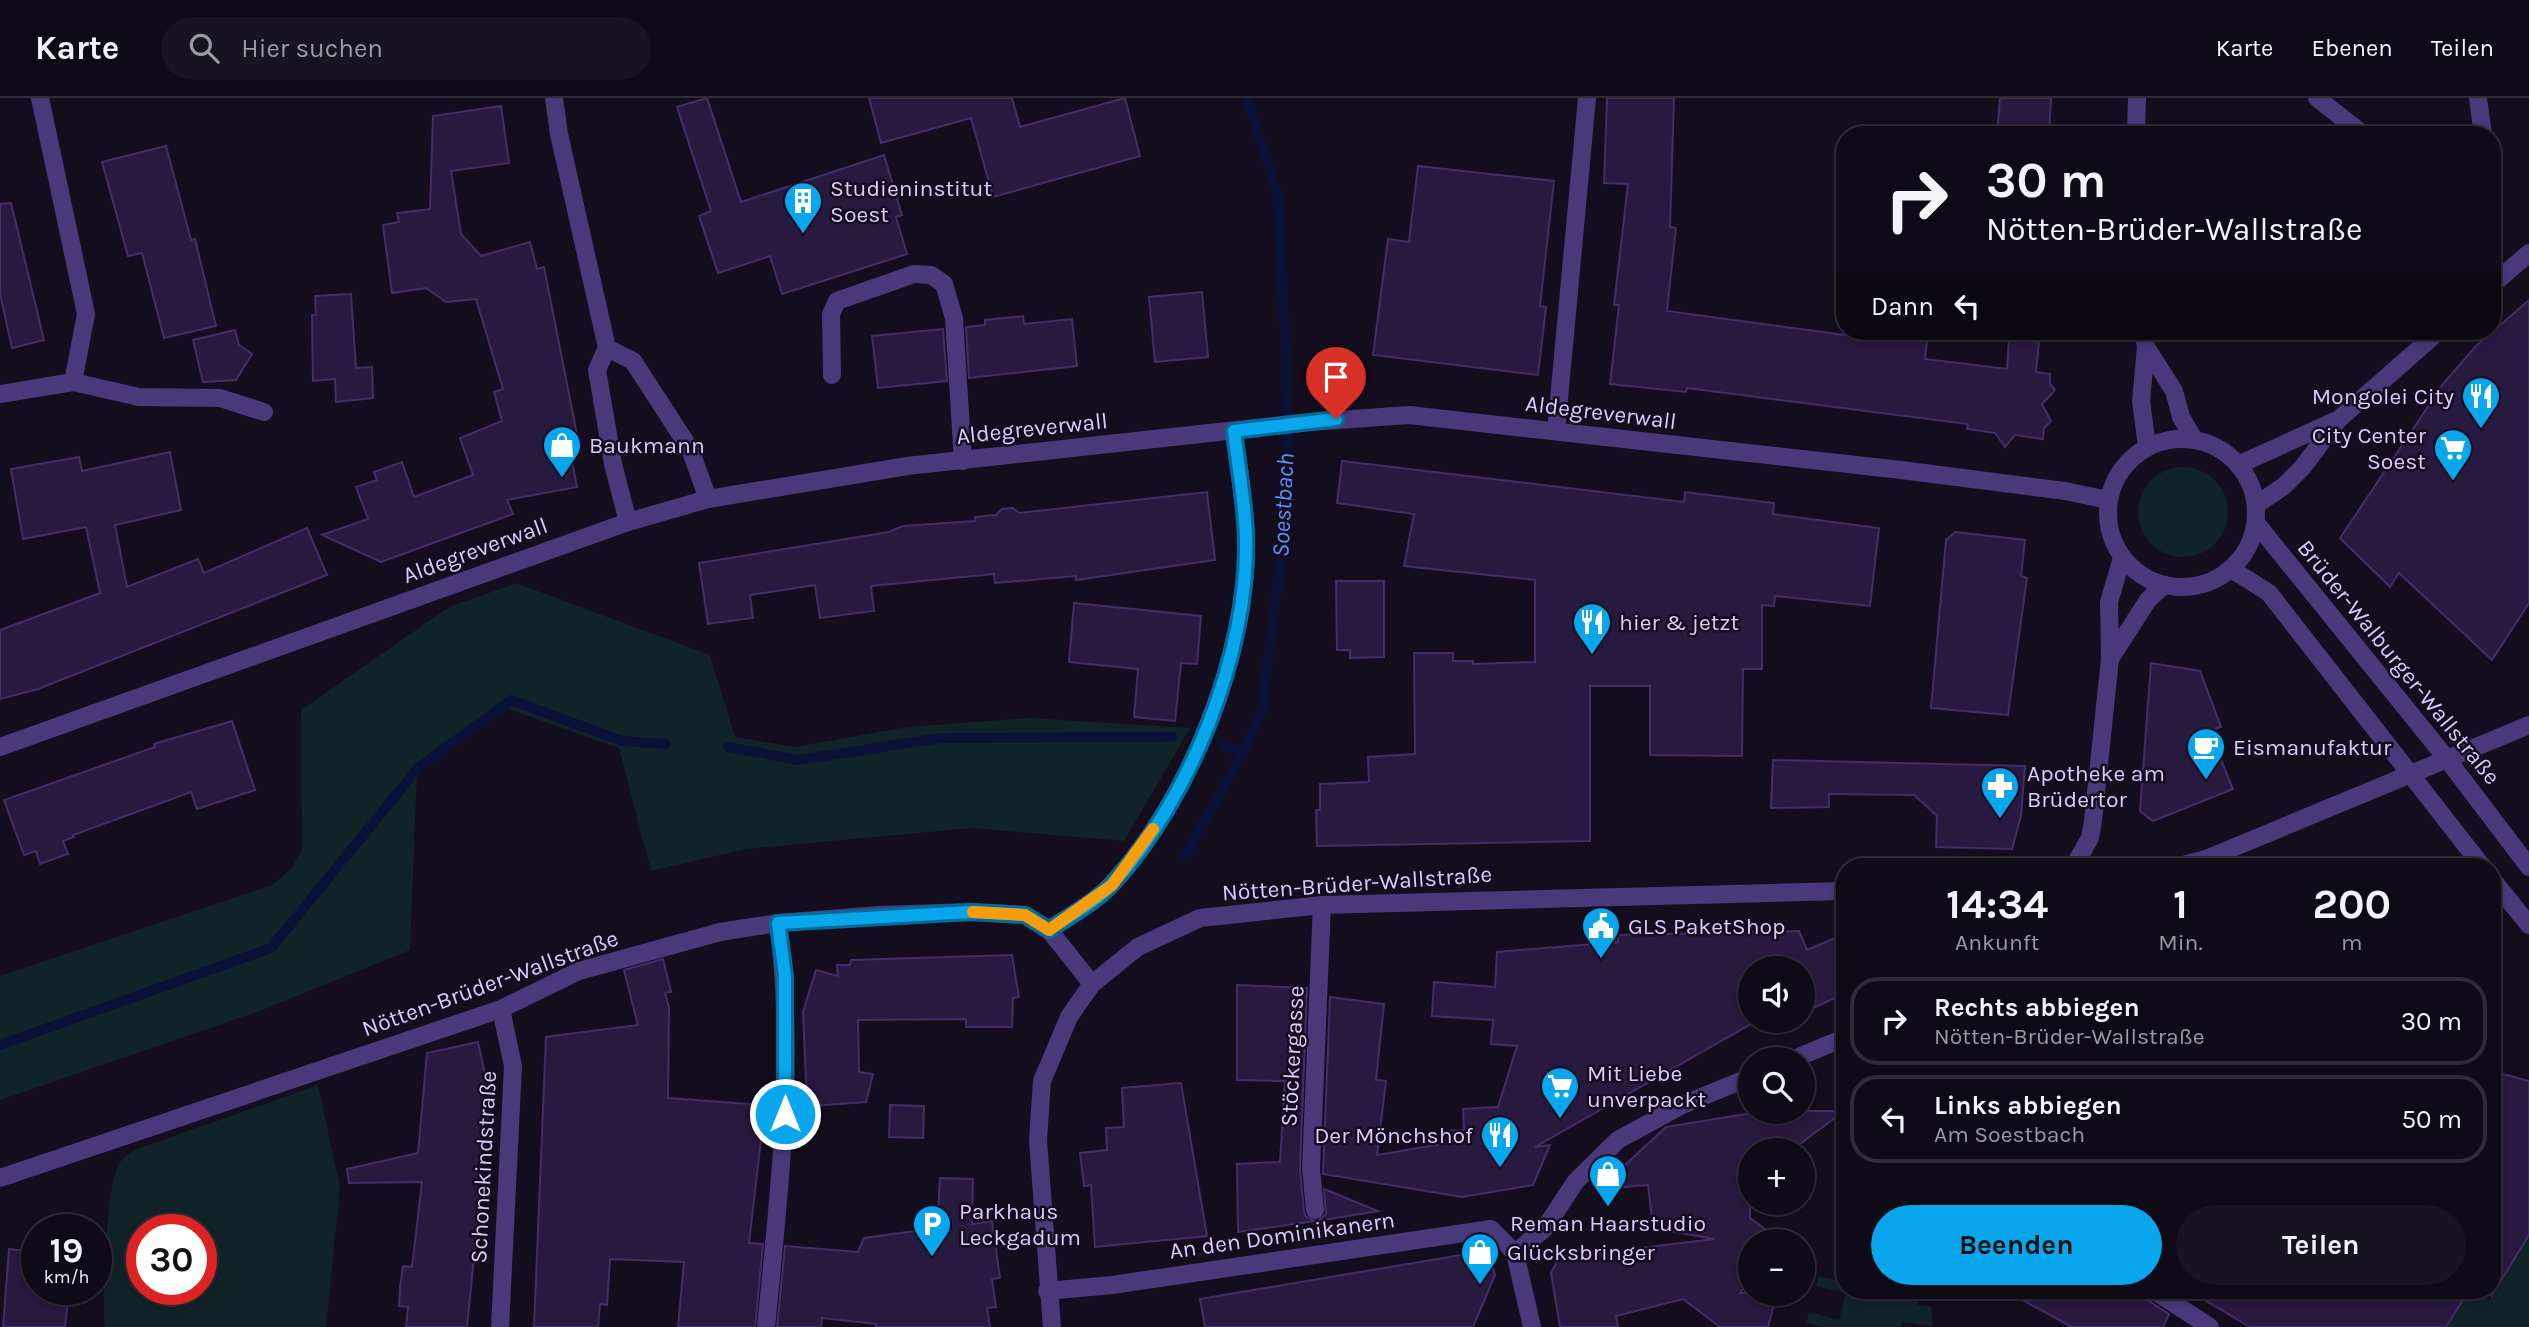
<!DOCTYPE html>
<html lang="de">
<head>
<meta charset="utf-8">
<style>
	:root { --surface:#0e0a16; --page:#17131f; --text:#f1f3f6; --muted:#9b9aa1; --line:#2e2b35; --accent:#07a6ed }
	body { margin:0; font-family:Karla,sans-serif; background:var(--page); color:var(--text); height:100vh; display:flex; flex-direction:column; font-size:26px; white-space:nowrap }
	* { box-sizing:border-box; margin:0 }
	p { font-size:23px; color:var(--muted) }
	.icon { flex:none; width:38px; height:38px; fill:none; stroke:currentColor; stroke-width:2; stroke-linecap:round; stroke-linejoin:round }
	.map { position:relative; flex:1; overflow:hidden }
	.side { position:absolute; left:1836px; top:760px; width:665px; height:441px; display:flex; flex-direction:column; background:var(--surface); border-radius:28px; box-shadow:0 4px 10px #0003,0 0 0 2px var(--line) }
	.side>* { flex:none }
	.banner { position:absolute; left:1836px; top:28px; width:665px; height:214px; border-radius:28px; box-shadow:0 4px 10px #0003,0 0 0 2px var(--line); background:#0e0a16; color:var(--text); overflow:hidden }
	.fabs { position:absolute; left:1738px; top:858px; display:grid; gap:14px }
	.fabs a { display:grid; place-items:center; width:77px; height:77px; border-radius:50%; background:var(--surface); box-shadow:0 4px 10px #0003,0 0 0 2px var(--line); font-size:35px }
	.speed { position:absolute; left:21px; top:1116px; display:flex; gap:14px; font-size:35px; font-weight:700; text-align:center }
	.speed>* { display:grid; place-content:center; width:91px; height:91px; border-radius:50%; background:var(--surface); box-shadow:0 4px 10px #0003,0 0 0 2px var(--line); line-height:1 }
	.speed small { font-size:18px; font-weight:400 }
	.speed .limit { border:10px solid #d22; background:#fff; color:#111 }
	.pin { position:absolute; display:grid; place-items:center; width:60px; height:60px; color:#fff; margin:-72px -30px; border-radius:50% 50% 50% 0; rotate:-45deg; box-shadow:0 0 7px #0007 }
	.pin .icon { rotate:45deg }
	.me { position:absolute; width:77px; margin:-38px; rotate:0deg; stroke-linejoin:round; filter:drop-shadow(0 0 5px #0008) }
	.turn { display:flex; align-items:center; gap:24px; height:147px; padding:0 35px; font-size:32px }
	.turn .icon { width:91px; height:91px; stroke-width:2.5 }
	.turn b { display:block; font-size:49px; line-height:60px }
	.then { display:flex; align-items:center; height:66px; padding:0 35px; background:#0003; gap:14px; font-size:26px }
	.eta { display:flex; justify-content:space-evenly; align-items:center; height:119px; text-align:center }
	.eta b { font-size:42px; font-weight:700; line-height:49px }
	.cta { display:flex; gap:14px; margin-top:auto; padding:14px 35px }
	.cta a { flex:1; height:80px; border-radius:42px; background:var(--accent); color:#111; font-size:28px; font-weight:700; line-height:80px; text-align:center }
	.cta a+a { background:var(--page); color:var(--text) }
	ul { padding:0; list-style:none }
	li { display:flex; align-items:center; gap:21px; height:88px; margin:0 14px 10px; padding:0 21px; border:4px solid var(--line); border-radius:28px }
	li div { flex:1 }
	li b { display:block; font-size:26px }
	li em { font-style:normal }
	header { display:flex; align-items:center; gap:42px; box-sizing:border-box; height:98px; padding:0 35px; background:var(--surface); border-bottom:2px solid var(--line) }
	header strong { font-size:33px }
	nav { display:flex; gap:38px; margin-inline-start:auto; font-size:24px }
	.search { width:490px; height:63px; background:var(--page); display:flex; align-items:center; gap:18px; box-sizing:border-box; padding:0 24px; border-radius:38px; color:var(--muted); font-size:26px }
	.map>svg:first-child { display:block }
	.green { fill:#102327; fill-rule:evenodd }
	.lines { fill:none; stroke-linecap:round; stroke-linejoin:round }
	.stream { stroke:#0a1139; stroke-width:10 }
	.building { fill:#28193e; stroke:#452c69; stroke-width:2 }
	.service { stroke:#49397b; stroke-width:18 }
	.pedestrian { stroke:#49397b; stroke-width:18 }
	.minor { stroke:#49397b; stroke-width:18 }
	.tertiary { stroke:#49397b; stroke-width:18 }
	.route-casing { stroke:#056c9a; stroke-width:18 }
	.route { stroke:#07a6ed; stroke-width:12 }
	.slow { stroke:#f59e0b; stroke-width:12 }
	.labels { text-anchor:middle; stroke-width:5; stroke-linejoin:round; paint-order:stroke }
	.poi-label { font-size:23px; fill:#dbcbfd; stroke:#130d1e; text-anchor:start }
	.street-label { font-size:23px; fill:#dbcbfd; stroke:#130d1e }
	.water-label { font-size:24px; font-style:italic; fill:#5c90fa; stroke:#130d1e }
</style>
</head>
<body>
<header>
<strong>Karte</strong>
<div class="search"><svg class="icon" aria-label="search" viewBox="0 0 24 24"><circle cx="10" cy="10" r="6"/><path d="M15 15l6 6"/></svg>Hier suchen</div>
<nav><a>Karte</a><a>Ebenen</a><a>Teilen</a></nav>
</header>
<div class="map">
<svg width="2529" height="1229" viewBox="0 0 2529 1229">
	<rect width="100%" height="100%" fill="#130d1e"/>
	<g class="green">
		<circle cx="2183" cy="414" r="45"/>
		<path d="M516,485L710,557L735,639L795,649L907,629L1029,620L1190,630L1124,743L972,730L746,751L651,773L619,650L508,611L417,674L410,852L260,913L0,1002V878L272,787L291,771L302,752L301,612L449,509Z"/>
		<path d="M318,987L340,1090L326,1229H105C101,1202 107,1093 117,1070C121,1060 128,1056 137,1051ZM142,1132H201V1192H142Z"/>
		<path d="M2529,1137V1229H2446L2469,1192L2489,1202Z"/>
		<path d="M1818,1178L1844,1184V1192H1918L1917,1207L1931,1209L1933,1229L1902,1224L1901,1229H1823L1806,1225L1809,1214L1839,1222L1846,1195L1816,1188Z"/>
	</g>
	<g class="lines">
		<g class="stream">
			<path d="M728,649L798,662L941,640L1172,639"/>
			<path d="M1224,649L1244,653"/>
			<path d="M1185,758L1244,653L1262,611L1288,404L1286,263L1278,97L1247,0"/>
			<path d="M0,947L271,850L418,670L511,602L622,643L666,646"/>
		</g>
	</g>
	<g class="building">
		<path d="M707,0L741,104L884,57L902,117L896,119L907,156L782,196L770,158L718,175L699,118L711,113L677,9Z"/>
		<path d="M869,0H1012L1020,29L1125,0L1140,58L993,99L971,20L881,45Z"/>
		<path d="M1607,0H1674L1670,129L1676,130L1667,213L1875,241L1876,233H1928L1925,261L2007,271L2009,241L2039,244L2036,274L2050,276V286L2055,292L2042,306L2051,323L2044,330L2043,341L2015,337L2005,349L1995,335L1967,331L1968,326L1687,290L1686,294L1610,286L1619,207H1614L1628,86L1604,85Z"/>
		<path d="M2000,0H2051L2049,37H1997Z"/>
		<path d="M501,8L509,65L451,73L461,136L481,158L530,144L537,171L544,169L580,352L570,353L577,389L507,402L513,416L381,464L322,437L368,421L356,389L377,382L374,374L402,364L414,399L473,377L460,340L502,323L494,294L503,291L476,201L446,204L426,190L392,195L383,127L399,124L397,115L430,111L433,18Z"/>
		<path d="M166,48L191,142L195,141L216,228L164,240L142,155L128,158L102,64Z"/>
		<path d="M1418,68L1554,83L1540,208L1546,209L1538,277L1373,257L1388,141L1409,144Z"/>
		<path d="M11,105L44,242L12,250L0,196V106Z"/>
		<path d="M1202,194L1208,259L1155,264L1149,199Z"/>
		<path d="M351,196L356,270L372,269L373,300L336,304L335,281L313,283L312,217H316L315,198Z"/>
		<path d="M2529,202V505L2492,562L2399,475L2390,489L2340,440L2443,286L2476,248Z"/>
		<path d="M1023,218L1024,226L1072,221L1077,268L969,280L966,229L985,227V222Z"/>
		<path d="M943,231L947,283L878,290L872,238Z"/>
		<path d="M235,232L239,247L252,256L236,282L203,284L193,242Z"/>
		<path d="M170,354L181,412L115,427L127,489L198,461L204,475L307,430L327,477L38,591L0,601V532L100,495L86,429L23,441L11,371L79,359L82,373Z"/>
		<path d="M1342,363L1684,404L1685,394L1774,405L1773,416L1879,430L1870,508L1775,498L1774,508L1762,507V571H1743L1742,658L1650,657V588H1590V743L1317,748L1316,712H1320V686L1369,684L1368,659L1415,656L1414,555H1453V563H1473V566L1535,564V482L1404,468L1414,416L1337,405Z"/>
		<path d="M1207,394L1215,462L1076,482V478L995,485L994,476L871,488L874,513L820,520L815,487L750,497L753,520L708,526L699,465L889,434L903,428L975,423V419L996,417L1002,411L1013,410L1019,415Z"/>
		<path d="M1955,434L2025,442L2021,478L2027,480L2008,617L1931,610L1946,442Z"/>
		<path d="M1336,483H1384V559L1350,560V552H1337Z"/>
		<path d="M1074,505L1201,518L1197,566L1181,565L1175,623L1134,619L1138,571L1069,564Z"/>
		<path d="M2151,565L2200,573L2221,629L2209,633L2233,691L2153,723L2140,713Z"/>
		<path d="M232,623L255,692L197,711L191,694L73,737L74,739L63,743L68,756L40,766L36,753L24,757L4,702L155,649L154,646Z"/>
		<path d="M1773,662L2025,668L2021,718L2012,751L1936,749L1937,718L1914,697L1829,696V709L1771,710Z"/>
		<path d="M1799,833L1807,852L1844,836V896L1802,915V870H1750V922H1758L1535,1049L1550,1047L1533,1087L1462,1099L1323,1076L1330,899L1384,906L1376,982L1386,983L1377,1057L1442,1046V1033L1464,1032L1463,1011L1498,1009L1517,948L1491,946L1493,922L1432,918L1434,884L1495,889L1497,854L1618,844L1617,837Z"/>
		<path d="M1012,857L1019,899L1013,900L1012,929H966V921L858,922L859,974L873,976L866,1004L812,1008L806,983L803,914L816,872L838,878L837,867H850L851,862Z"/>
		<path d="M663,861L671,894L665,895L669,909L668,1000L765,1007L749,1145L763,1146L755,1229H678L684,1164L610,1161L607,1207L600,1206L598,1229H534L546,939L638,927L624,872Z"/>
		<path d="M1237,887L1307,890L1300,1071L1304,1114L1306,1119L1315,1123L1238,1134L1237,1066L1280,1064L1285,983L1237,982Z"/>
		<path d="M478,944L490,998L467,1229H406L408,1209L399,1208L400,1190L403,1168L412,1169L422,1084L349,1085L347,1071L418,1055L427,955Z"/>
		<path d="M2492,973L2529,983V1137L2492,1197Z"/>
		<path d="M1181,985L1207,1138L1095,1149L1091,1087L1084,1088L1080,1055L1107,1052L1106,1030L1124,1029L1122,990Z"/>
		<path d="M890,1007L924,1008L923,1040L889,1039Z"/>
		<path d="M1764,1013H1844L1792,1052H1750V1120L1780,1142L1750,1143V1182L1740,1195H1777L1768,1229H1720L1683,1201L1616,1218L1618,1229H1560L1551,1175L1559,1160L1714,1141L1653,1130L1648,1087L1599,1091L1666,1029Z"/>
		<path d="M940,1080L973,1081L972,1126L992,1123L1000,1180L992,1181L996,1209L987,1210L990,1229H876V1226L822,1220L821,1229H777L785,1148L858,1154L864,1140L937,1130Z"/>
		<path d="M1324,1091L1378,1113L1318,1123L1326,1116Z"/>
		<path d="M9,1151L37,1154V1192H69L65,1229H3Z"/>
		<path d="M1479,1154L1490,1158L1495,1177L1473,1229H1205L1200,1201Z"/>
		<path d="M2004,1192H2142L2146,1201L2169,1216L2163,1229H2072Z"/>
		<path d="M2188,1192H2469L2446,1229H2250Z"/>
	</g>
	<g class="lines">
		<g class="service">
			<path d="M2317,0L2364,37"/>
			<path d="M2478,0L2483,37"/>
			<path d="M832,277L831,216L837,203L914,176L931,177L944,186L954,220L963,363"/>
			<path d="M1556,333L1587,0"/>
			<path d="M2179,768L2206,761L2529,627"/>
		</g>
		<g class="pedestrian">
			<path d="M1794,961L1844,940"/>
			<path d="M1532,1229L1515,1155L1545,1130L1576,1083L1618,1042L1680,1008L1750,979"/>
		</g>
		<g class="minor">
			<path d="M554,0L559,36L607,250L597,272L613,366L628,424"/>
			<path d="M2492,187L2529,155"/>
			<path d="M607,250L633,263L690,351L708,401"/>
			<path d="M73,284L139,299L220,300L264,314"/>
			<path d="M0,296L73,284L86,216L40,0"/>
			<path d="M2238,367L2335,323"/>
			<path d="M2256,407L2284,388L2302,370L2339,321L2439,233"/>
			<path d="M2110,561L2148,502L2164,487"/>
			<path d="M2074,768L2090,740L2093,723L2110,561L2109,504L2122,460"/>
			<path d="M1049,832C1069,818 1096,804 1113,785C1190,701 1249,553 1246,439C1245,404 1238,368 1234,333"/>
			<path d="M0,1080L501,911L579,873L720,834L778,825L879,817L971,814L1025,817L1049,832L1092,886"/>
			<path d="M1315,1112L1311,1070L1322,807"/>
			<path d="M2153,1192L2210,1229"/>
			<path d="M1047,1193L1112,1187L1491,1131L1515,1155"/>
			<path d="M500,1229L513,968L501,911"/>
			<path d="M766,1229C779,1095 796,960 778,825"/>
			<path d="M1052,1229L1038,1042L1042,983L1069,919L1092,886L1138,849L1200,820L1322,807L1844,793"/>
		</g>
		<g class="tertiary">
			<path d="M2136,37L2137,0"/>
			<path d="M2143,233L2146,249L2141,303L2147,348"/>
			<path d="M2146,249L2174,293L2181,319L2194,341"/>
			<circle cx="2182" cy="415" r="74"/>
			<path d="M2256,425L2447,661L2529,769"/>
			<path d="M2231,471L2269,495L2482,768"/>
			<path d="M0,649L628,424L708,401L907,368L1310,324L1409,317L1901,372L2065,393L2108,402"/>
			<path d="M2492,781L2529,827"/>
		</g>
	</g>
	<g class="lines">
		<defs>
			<path id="route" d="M785,1016V878L778,825L971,814L1025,817L1049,832C1069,818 1096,804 1113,785C1190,701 1249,554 1246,439C1245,404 1238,368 1234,333L1336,321"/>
		</defs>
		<use href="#route" class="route-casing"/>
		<use href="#route" class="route"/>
		<path class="slow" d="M973,814L1025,817L1049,832L1112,787L1153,731"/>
	</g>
	<defs>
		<symbol id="building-pin" viewBox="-11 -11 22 30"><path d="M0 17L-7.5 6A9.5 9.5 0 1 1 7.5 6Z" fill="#07a6ed" stroke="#130d1e"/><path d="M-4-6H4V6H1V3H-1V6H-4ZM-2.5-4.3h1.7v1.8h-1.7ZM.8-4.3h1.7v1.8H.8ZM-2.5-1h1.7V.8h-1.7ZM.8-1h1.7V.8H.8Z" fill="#fff"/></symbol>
		<symbol id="restaurant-pin" viewBox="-11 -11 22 30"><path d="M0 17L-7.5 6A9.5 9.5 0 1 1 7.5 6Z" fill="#07a6ed" stroke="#130d1e"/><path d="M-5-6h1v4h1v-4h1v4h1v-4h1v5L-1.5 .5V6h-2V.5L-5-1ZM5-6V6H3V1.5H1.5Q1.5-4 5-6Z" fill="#fff"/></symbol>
		<symbol id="shop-pin" viewBox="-11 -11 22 30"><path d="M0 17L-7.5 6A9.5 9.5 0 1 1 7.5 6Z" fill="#07a6ed" stroke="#130d1e"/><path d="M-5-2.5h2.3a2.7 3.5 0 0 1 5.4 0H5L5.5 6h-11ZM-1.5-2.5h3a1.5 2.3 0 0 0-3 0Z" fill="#fff"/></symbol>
		<symbol id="supermarket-pin" viewBox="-11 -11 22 30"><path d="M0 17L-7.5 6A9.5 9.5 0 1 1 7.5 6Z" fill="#07a6ed" stroke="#130d1e"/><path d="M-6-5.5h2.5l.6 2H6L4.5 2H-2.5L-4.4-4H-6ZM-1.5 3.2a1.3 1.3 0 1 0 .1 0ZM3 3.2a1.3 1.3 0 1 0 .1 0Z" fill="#fff"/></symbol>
		<symbol id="cafe-pin" viewBox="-11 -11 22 30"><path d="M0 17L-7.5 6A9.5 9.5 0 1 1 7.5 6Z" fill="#07a6ed" stroke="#130d1e"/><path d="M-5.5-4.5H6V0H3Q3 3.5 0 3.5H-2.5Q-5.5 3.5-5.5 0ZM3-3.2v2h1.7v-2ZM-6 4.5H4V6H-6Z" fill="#fff"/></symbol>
		<symbol id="pharmacy-pin" viewBox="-11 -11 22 30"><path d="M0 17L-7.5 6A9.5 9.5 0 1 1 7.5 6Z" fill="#07a6ed" stroke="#130d1e"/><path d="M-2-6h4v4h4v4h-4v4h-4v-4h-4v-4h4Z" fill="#fff"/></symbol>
		<symbol id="civic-pin" viewBox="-11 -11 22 30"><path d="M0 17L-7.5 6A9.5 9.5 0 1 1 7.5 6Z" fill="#07a6ed" stroke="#130d1e"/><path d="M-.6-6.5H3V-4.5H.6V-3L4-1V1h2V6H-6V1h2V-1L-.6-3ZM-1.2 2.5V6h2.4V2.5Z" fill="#fff"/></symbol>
		<symbol id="parking-pin" viewBox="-11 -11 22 30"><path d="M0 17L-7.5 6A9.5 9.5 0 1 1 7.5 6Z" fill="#07a6ed" stroke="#130d1e"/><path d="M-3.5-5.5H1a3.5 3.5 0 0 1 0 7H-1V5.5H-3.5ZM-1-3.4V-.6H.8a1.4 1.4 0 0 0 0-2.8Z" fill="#fff"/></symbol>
	</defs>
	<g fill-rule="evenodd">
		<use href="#building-pin" x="781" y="81" width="44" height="60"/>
		<use href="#restaurant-pin" x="2459" y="276" width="44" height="60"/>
		<use href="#shop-pin" x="540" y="325" width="44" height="60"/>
		<use href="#supermarket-pin" x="2431" y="328" width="44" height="60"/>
		<use href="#restaurant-pin" x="1570" y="502" width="44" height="60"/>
		<use href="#cafe-pin" x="2184" y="627" width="44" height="60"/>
		<use href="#pharmacy-pin" x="1978" y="666" width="44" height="60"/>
		<use href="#civic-pin" x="1579" y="806" width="44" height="60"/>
		<use href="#supermarket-pin" x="1538" y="966" width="44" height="60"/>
		<use href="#restaurant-pin" x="1478" y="1015" width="44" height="60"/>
		<use href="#shop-pin" x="1586" y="1054" width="44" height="60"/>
		<use href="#parking-pin" x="910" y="1104" width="44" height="60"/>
		<use href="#shop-pin" x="1458" y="1132" width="44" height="60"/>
	</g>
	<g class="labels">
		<g class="poi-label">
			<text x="830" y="98">Studieninstitut<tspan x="830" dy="26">Soest</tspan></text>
			<text x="2454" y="306" text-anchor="end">Mongolei City</text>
			<text x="2426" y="345" text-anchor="end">City Center<tspan x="2426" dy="26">Soest</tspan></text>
			<text x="589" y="355">Baukmann</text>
			<text x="1619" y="532">hier &amp; jetzt</text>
			<text x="2233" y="657">Eismanufaktur</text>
			<text x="2027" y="683">Apotheke am<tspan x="2027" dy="26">Brüdertor</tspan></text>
			<text x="1628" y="836">GLS PaketShop</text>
			<text x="1587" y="983">Mit Liebe<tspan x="1587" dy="26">unverpackt</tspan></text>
			<text x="1473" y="1045" text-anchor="end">Der Mönchshof</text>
			<text x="959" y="1121">Parkhaus<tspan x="959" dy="26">Leckgadum</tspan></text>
			<text x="1608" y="1133" text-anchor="middle">Reman Haarstudio</text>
			<text x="1507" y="1162">Glücksbringer</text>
		</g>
		<g class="street-label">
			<text transform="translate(1601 314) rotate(7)" y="8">Aldegreverwall</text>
			<text transform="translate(1032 330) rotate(-6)" y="8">Aldegreverwall</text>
			<text transform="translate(475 452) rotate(-20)" y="8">Aldegreverwall</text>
			<text transform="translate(2399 564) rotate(51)" y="8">Brüder-Walburger-Wallstraße</text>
			<text transform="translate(1357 785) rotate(-4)" y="8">Nötten-Brüder-Wallstraße</text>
			<text transform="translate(490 885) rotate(-20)" y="8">Nötten-Brüder-Wallstraße</text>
			<text transform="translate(1292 958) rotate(-87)" y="8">Stöckergasse</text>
			<text transform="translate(483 1069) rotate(-87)" y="8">Schonekindstraße</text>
			<text transform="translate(1282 1137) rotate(-8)" y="8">An den Dominikanern</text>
		</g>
		<g class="water-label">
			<text transform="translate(1283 407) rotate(-87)" y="8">Soestbach</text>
		</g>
	</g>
</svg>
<div class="fabs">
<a><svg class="icon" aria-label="sound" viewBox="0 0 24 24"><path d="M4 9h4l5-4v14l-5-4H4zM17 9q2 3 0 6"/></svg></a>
<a><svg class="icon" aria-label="search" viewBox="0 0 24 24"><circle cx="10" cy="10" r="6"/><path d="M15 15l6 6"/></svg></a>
<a>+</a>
<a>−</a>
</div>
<div class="speed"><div>19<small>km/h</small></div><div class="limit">30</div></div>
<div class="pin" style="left:1336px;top:321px;background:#d93025"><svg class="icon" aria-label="arrive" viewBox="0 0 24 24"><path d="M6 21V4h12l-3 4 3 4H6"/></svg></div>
<svg class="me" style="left:785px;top:1016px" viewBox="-20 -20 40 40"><circle r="17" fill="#07a6ed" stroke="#fff" stroke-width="3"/><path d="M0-11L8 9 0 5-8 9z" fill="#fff"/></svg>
<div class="banner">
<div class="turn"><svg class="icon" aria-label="right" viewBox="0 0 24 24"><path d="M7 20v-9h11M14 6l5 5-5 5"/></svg><div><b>30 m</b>Nötten-Brüder-Wallstraße</div></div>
<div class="then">Dann<svg class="icon" aria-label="left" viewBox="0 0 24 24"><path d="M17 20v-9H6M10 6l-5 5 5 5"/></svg></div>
</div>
<section class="side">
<div class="eta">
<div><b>14:34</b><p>Ankunft</p></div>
<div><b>1</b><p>Min.</p></div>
<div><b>200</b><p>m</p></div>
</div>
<ul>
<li><svg class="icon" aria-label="right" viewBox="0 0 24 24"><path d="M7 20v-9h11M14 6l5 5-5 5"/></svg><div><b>Rechts abbiegen</b><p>Nötten-Brüder-Wallstraße</p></div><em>30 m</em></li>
<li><svg class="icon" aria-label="left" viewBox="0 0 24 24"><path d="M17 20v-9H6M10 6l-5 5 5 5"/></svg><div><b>Links abbiegen</b><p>Am Soestbach</p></div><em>50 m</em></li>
</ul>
<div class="cta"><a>Beenden</a><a>Teilen</a></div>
</section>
</div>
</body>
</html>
